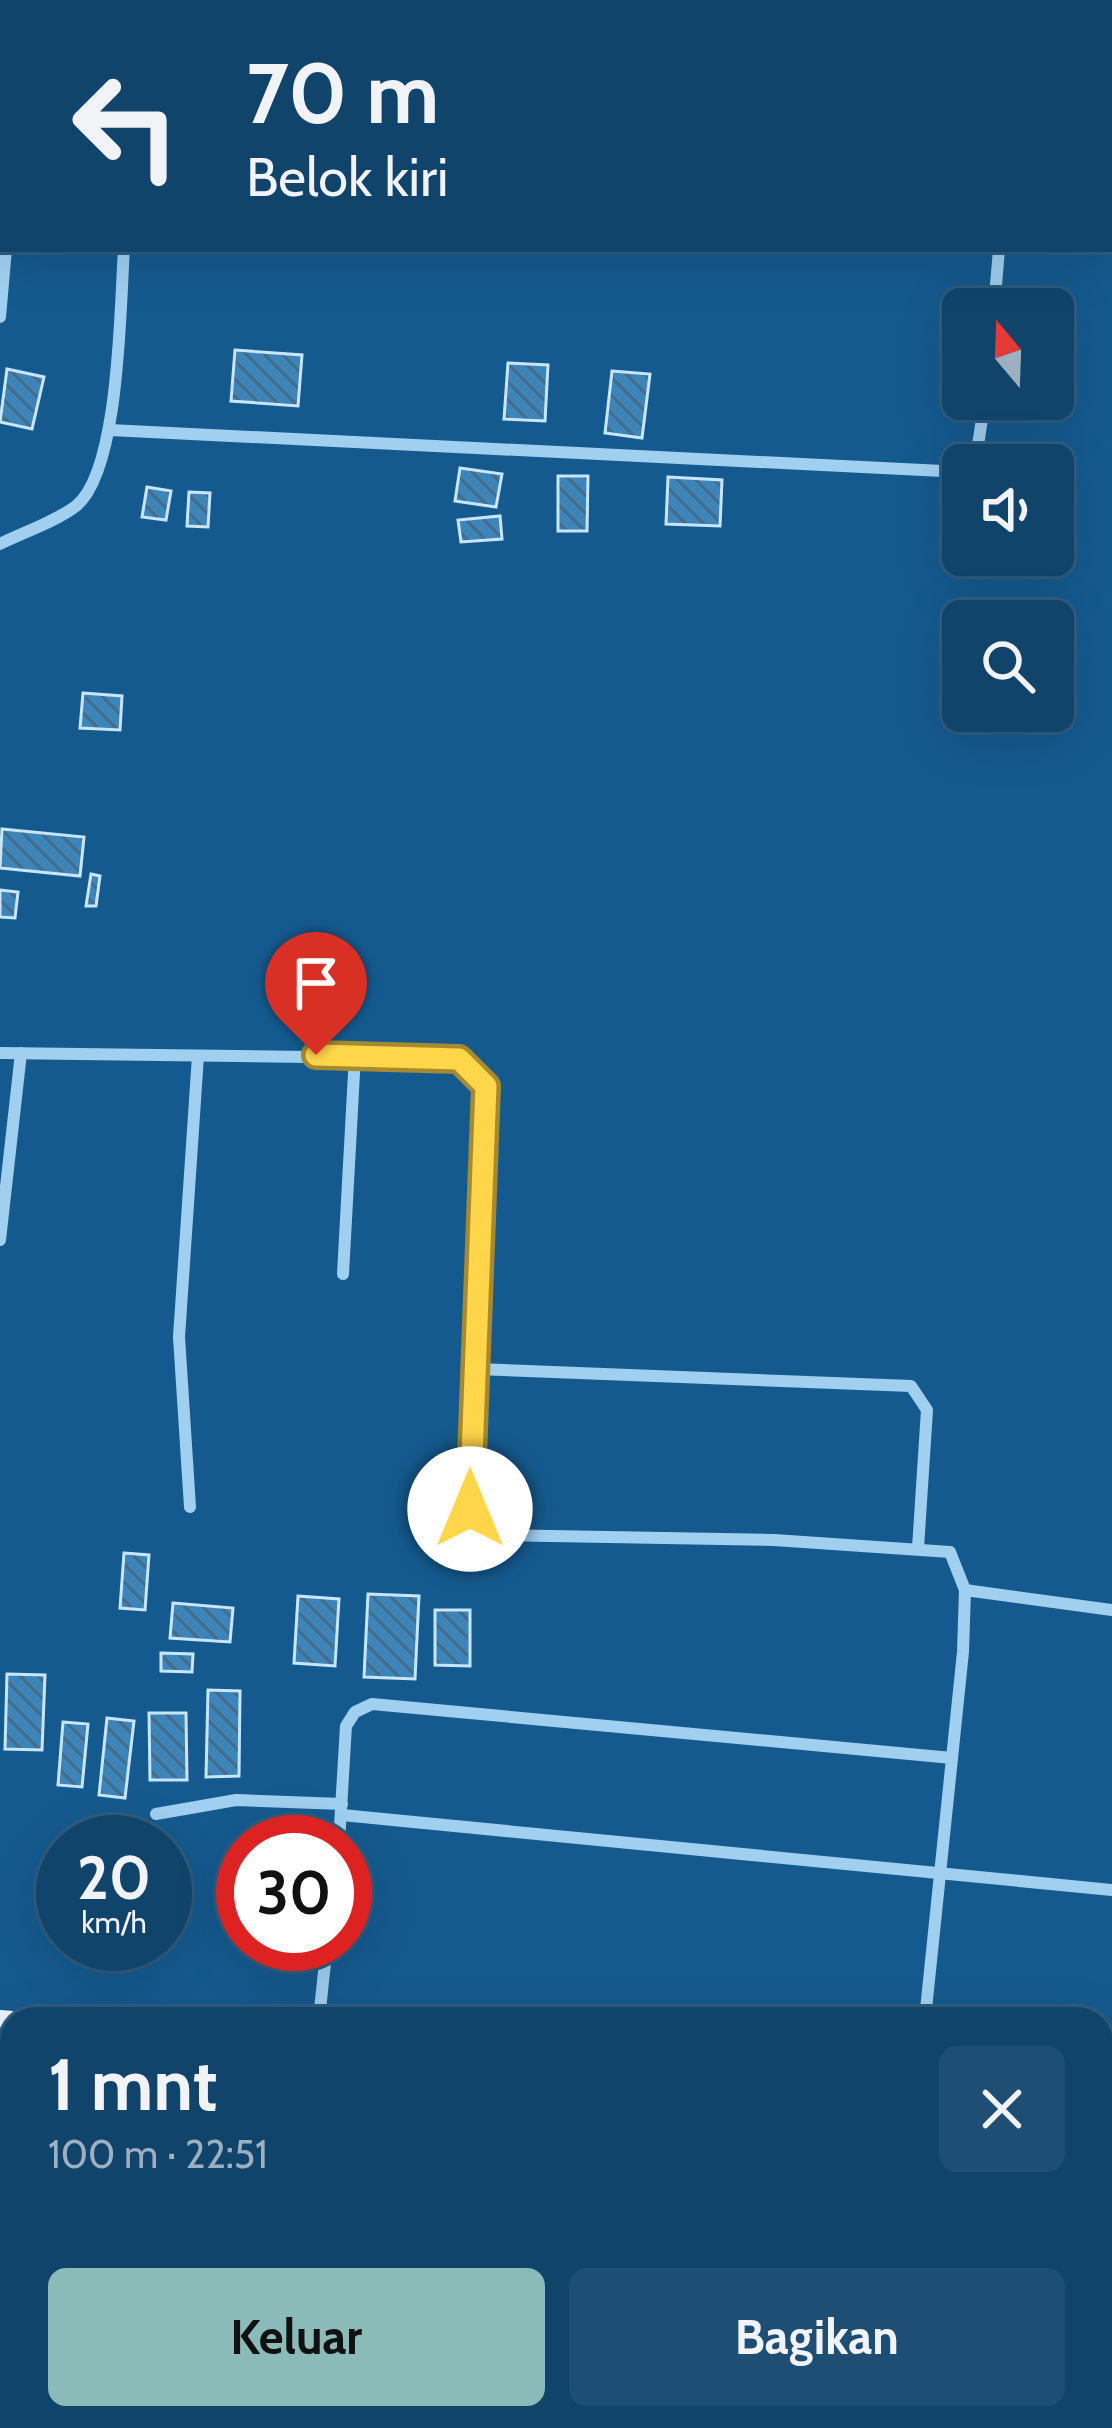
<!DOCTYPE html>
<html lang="id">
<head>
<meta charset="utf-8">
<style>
	:root { --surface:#10446b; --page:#1e4e73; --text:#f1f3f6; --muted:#9cb0c1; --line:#305c7e; --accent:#8bbbb9 }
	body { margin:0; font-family:Cabin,sans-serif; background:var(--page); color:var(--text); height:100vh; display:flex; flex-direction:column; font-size:45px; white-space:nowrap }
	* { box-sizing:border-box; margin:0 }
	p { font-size:39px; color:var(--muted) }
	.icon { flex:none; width:66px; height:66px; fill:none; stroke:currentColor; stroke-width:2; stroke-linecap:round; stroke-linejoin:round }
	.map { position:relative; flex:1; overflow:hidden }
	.side { position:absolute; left:0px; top:2007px; width:1113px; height:423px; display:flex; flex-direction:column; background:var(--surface); border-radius:36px 36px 0 0; box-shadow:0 12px 48px #0002,0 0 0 3px var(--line) }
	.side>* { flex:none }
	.guide { position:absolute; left:0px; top:0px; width:1113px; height:252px; box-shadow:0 12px 48px #0002,0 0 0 3px var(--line); background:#10446b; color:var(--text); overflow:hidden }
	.needle { width:78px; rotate:341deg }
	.controls { position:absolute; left:942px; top:288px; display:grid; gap:24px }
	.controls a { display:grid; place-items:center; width:132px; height:132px; border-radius:18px; background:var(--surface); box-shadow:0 12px 48px #0002,0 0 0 3px var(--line); font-size:60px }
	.speed { position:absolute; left:36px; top:1815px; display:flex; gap:24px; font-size:60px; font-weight:700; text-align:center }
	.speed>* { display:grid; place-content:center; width:156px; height:156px; border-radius:50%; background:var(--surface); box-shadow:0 12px 48px #0002,0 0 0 3px var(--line); line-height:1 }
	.speed small { font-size:30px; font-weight:400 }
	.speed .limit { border:18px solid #d22; background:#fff; color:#111 }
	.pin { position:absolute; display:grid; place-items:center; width:102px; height:102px; color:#fff; margin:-123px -51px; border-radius:50% 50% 50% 0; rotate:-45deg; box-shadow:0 0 12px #0007 }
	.pin .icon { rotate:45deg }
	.me { position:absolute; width:132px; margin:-66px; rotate:0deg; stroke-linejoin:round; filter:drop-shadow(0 0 9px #0008) }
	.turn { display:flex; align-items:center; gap:42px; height:252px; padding:0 48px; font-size:54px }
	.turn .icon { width:156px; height:156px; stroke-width:2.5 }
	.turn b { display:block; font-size:84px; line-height:102px }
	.round { display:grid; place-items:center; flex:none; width:126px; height:126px; border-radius:18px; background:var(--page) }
	.headline { display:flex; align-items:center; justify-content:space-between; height:204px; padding:0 48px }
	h1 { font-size:72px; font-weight:700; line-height:90px }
	.cta { display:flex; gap:24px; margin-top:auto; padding:24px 48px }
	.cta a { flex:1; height:138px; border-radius:18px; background:var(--accent); color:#111; font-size:48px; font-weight:700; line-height:138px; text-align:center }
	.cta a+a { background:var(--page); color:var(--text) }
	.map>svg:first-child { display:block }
	.building { fill:url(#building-back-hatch); stroke:#c7e6fc; stroke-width:3 }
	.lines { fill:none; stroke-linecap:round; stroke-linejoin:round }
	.minor { stroke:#a0cff0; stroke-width:12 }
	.primary { stroke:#eaf5ff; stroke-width:30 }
	.route-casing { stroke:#a68a30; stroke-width:30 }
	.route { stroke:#ffd54a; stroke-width:21 }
</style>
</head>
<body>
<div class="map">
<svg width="1112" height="2428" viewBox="0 0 1112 2428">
	<defs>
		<pattern id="building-back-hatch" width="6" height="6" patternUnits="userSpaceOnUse" patternTransform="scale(3)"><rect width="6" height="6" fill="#3d84b8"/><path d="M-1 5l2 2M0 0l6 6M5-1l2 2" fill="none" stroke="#446b87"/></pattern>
	</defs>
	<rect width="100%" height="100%" fill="#155a8f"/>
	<g class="building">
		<path d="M168,0H297L168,3Z"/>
		<path d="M235,350L302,355L298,406L231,401Z"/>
		<path d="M508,363L548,365L545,421L504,419Z"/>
		<path d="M7,369L44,377L32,429L0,422Z"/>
		<path d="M612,371L650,374L642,438L605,433Z"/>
		<path d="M460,468L502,474L496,507L455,501Z"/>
		<path d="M558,476H588L587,531H558Z"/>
		<path d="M668,477L722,480L720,526L666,524Z"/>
		<path d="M147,487L171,491L166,520L142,517Z"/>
		<path d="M189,492L210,493L208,527L187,526Z"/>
		<path d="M500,516L502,539L461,542L458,520Z"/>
		<path d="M83,693L122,696L120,730L80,728Z"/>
		<path d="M2,829L84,837L80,876L0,868Z"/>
		<path d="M91,874L100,876L96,906H86Z"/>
		<path d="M0,890L18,892L15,918L0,917Z"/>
		<path d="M124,1553L149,1555L145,1610L120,1608Z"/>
		<path d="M368,1594L419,1596L415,1679L364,1677Z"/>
		<path d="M298,1596L339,1599L335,1666L294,1663Z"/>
		<path d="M173,1603L233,1608L230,1642L170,1638Z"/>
		<path d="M435,1610H470V1666L435,1665Z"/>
		<path d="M161,1653L193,1654L192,1672L161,1671Z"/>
		<path d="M7,1674L45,1675L42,1750L5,1749Z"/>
		<path d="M208,1690L240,1691L239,1776L206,1777Z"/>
		<path d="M149,1713H186L187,1780H150Z"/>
		<path d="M107,1718L134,1721L125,1798L99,1795Z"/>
		<path d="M63,1722L88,1724L82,1787L58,1785Z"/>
	</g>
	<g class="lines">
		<g class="minor">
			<path d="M140,3V0"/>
			<path d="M1022,3L1023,0"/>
			<path d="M0,156L3,157"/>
			<path d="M994,309L999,249"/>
			<path d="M0,317L6,249"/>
			<path d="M110,430L963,472"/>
			<path d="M975,465L985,399"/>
			<path d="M0,544C24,532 55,522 76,506C120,471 120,305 124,249"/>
			<path d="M0,1053L459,1059L486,1086L489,1104L468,1493L483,1530L495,1535L774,1540L950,1552L965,1590L963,1652L925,2019"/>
			<path d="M0,1240L21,1053"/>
			<path d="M343,1274L355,1055"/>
			<path d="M477,1369L911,1386L927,1410L918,1548"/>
			<path d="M190,1507L179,1337L198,1056"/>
			<path d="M965,1590L1112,1610"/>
			<path d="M156,1814L236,1800L342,1804"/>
			<path d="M342,1815L1112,1890"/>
			<path d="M339,1842L346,1726L355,1712L372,1704L952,1758"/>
			<path d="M319,2019L327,1944"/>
		</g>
		<g class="primary">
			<path d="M0,2025L12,2026"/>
			<path d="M1101,2178L1112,2180"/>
		</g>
	</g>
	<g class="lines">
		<defs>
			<path id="route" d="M316,1055L459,1059L486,1086L470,1509"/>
		</defs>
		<use href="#route" class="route-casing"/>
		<use href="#route" class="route"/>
	</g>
</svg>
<div class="controls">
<a><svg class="needle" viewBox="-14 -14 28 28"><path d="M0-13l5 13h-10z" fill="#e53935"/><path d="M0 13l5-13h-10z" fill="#9cb0c1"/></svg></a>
<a><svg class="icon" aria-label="sound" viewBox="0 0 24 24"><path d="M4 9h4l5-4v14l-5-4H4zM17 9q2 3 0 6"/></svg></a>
<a><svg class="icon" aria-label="search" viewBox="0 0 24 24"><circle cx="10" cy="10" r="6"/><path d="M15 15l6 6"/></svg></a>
</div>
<div class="speed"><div>20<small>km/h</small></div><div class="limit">30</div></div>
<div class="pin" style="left:316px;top:1055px;background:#d93025"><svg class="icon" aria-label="arrive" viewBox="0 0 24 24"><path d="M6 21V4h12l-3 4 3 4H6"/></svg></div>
<svg class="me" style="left:470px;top:1509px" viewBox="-20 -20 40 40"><circle r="19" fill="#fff"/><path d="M0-13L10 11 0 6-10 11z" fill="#ffd54a"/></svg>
<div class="guide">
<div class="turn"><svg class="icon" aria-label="left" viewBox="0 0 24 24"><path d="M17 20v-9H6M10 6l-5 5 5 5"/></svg><div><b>70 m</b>Belok kiri</div></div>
</div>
<section class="side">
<div class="headline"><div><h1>1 mnt</h1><p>100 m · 22:51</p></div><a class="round"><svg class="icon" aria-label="close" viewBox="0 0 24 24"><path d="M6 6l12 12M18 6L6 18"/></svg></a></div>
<div class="cta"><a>Keluar</a><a>Bagikan</a></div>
</section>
</div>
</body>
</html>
